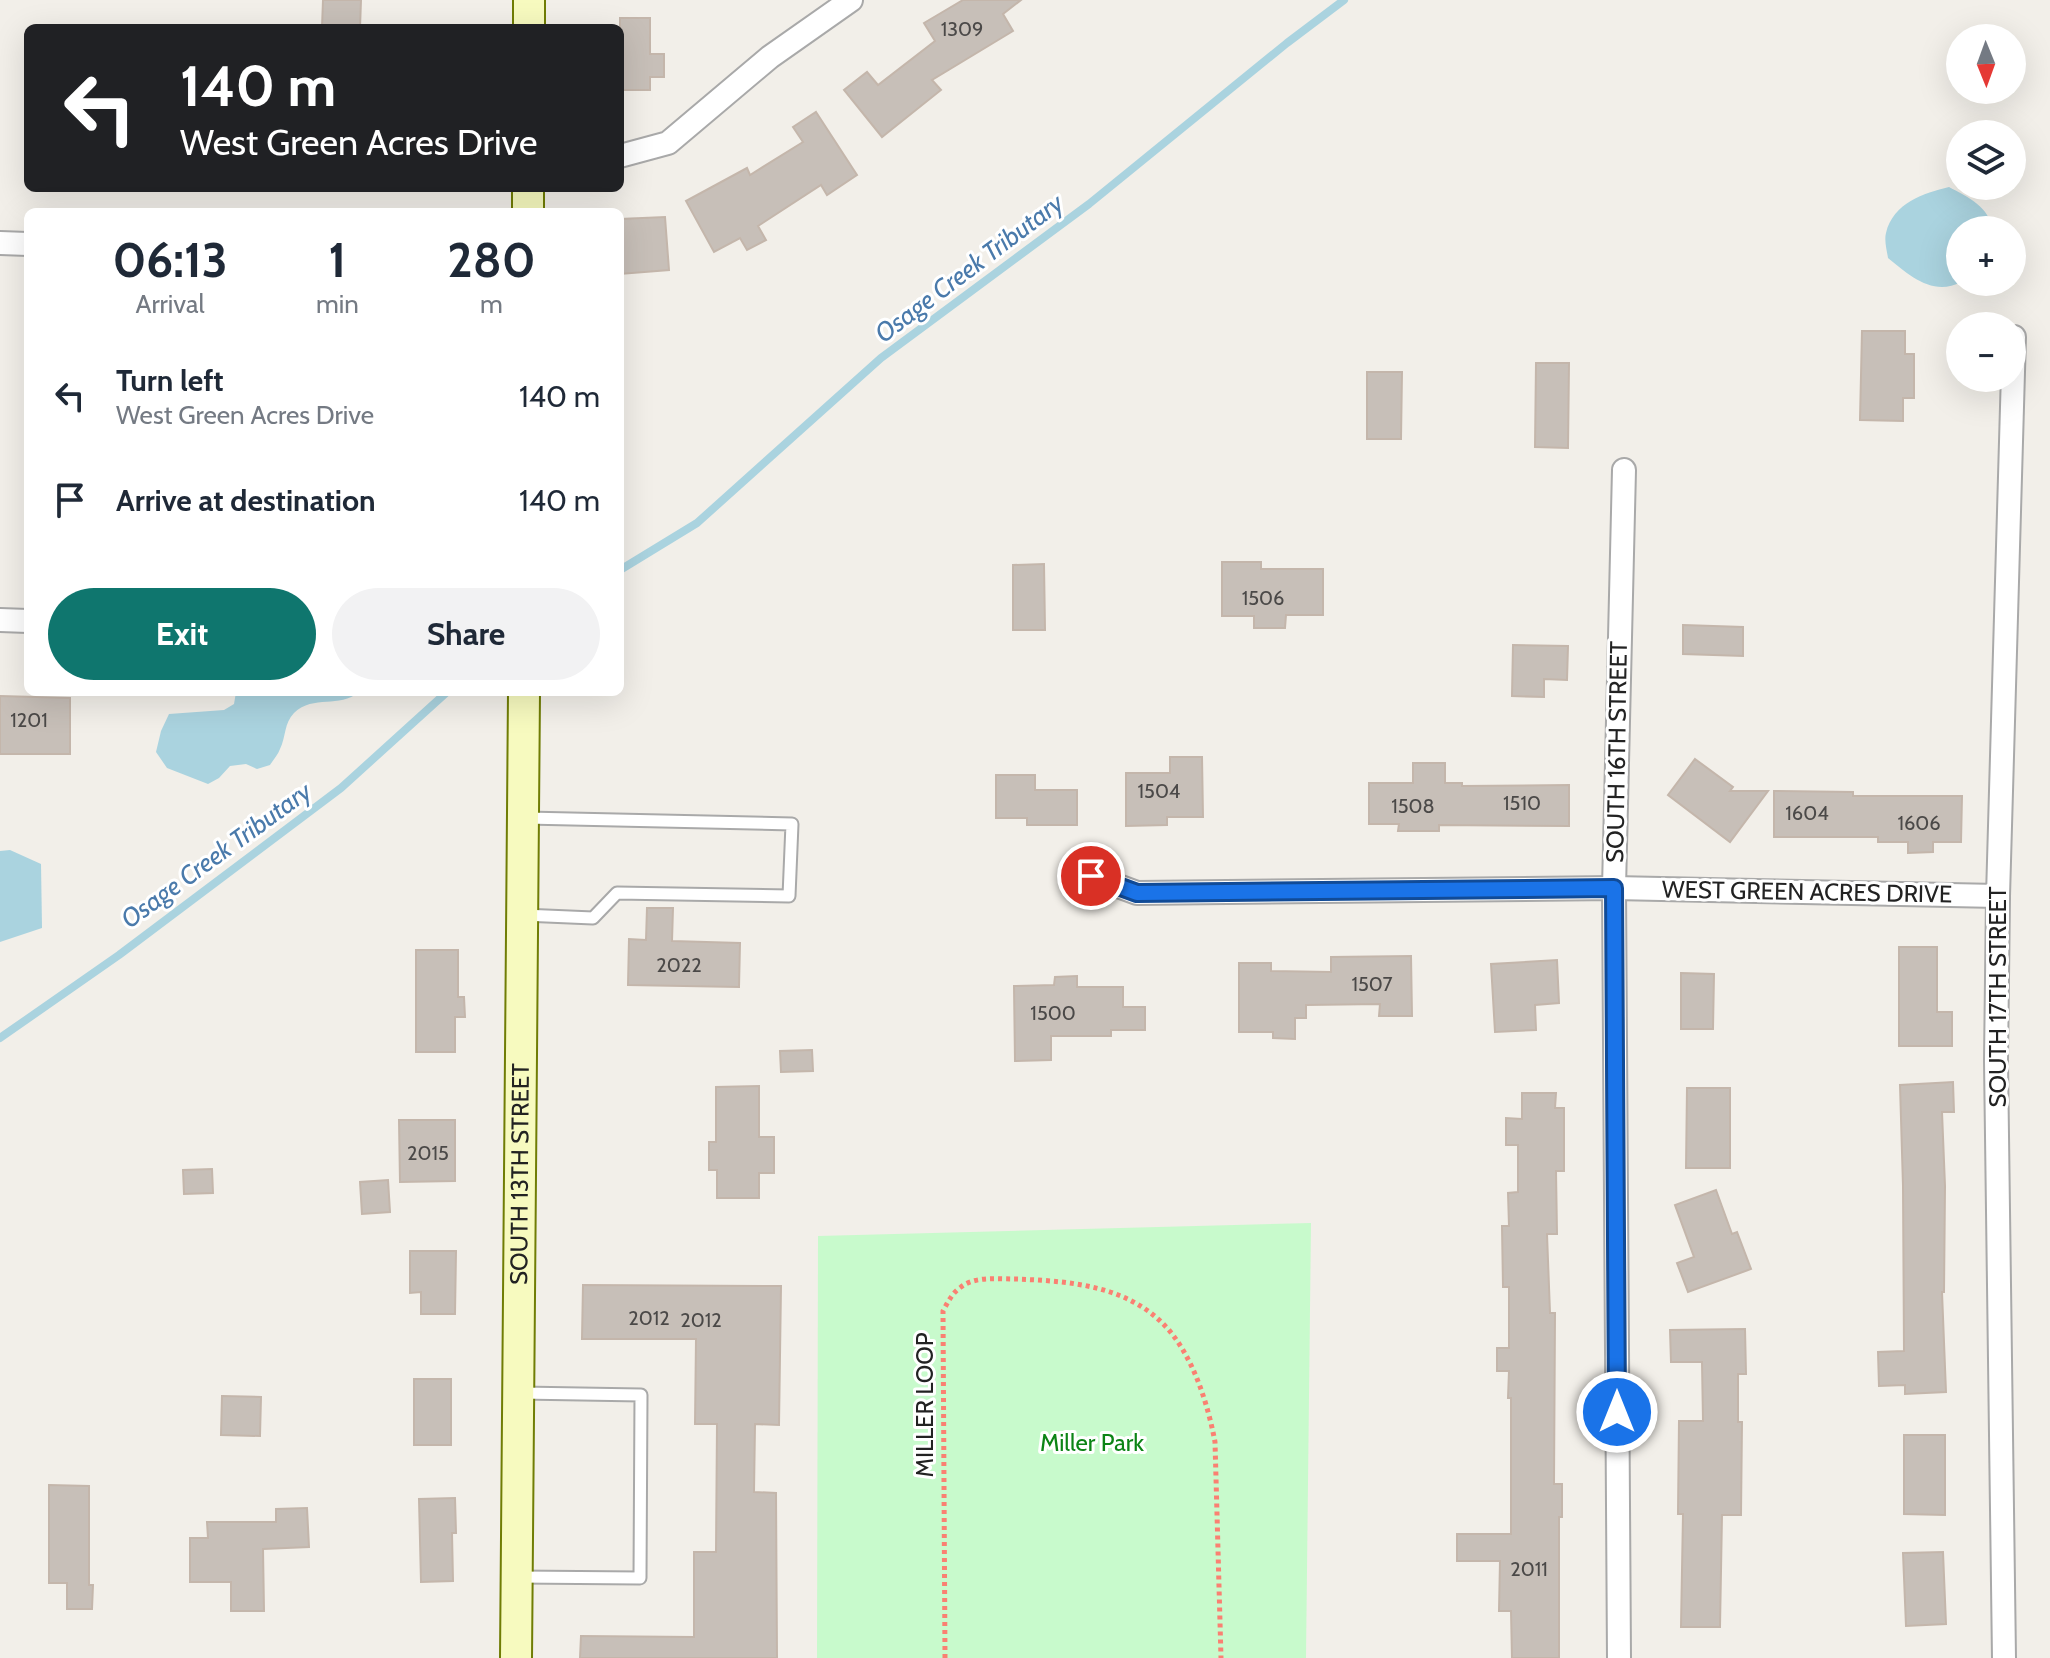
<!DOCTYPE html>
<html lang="en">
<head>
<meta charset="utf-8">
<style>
	:root { --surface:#fff; --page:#f2f2f3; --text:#1f2937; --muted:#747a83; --accent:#0f766e }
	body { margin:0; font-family:Cabin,sans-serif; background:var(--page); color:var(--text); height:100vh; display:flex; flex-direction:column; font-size:30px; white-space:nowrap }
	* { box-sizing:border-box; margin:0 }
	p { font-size:26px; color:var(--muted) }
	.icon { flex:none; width:44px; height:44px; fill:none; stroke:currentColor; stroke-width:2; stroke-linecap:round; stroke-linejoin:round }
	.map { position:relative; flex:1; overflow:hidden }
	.panel { position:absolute; left:24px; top:208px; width:600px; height:488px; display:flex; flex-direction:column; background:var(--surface); border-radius:12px; box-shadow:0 8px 32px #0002 }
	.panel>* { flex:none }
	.hud { position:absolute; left:24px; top:24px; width:600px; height:168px; border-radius:12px; box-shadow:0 8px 32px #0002; background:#202124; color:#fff; overflow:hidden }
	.needle { width:52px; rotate:179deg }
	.fabs { position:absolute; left:1946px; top:24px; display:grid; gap:16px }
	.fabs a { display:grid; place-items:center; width:80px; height:80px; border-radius:50%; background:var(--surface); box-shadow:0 8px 32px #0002; font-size:40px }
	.pin { position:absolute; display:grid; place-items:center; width:68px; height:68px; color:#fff; margin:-34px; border:4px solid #fff; border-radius:50%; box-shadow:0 2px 8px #0007 }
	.me { position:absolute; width:88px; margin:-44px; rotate:0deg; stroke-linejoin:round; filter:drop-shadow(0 0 6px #0008) }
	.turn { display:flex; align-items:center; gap:28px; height:168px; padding:0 24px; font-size:36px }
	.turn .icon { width:104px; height:104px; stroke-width:2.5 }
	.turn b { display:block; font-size:56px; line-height:68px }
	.eta { display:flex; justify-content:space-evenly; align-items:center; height:136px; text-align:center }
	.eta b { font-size:48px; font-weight:800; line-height:56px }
	.action { display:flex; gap:16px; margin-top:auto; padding:16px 24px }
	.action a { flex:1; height:92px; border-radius:48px; background:var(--accent); color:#fff; font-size:32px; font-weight:800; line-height:92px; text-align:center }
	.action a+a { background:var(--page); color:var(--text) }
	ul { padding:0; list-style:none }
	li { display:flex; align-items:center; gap:24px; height:104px; padding:0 24px }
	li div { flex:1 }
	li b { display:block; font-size:30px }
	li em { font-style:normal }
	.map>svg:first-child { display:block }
	.park { fill:#c8facc }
	.water { fill:#aad3df }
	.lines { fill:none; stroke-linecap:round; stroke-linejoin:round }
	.stream { stroke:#aad3df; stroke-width:8 }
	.building { fill:#c7bfb8; stroke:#c4b6ab; stroke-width:2 }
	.lane-casing { stroke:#a9a9a9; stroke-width:15 }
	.street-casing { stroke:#a9a9a9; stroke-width:26 }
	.secondary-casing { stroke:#707d05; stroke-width:34 }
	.path { stroke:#fa8072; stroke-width:5; stroke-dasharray:4 4; stroke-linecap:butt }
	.lane { stroke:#fff; stroke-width:11 }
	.street { stroke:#fff; stroke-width:22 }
	.secondary { stroke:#f7fabf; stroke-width:30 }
	.route-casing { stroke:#114b97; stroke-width:20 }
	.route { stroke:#1a73e8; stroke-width:14 }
	.labels { text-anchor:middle; stroke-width:6; stroke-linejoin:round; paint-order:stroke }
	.number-label { font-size:20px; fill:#4b4948 }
	.street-label { font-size:24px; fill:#222; stroke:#fff }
	.park-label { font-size:24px; fill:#0c8416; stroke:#fff }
	.water-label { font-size:26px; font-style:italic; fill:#4a7aab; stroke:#fff }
</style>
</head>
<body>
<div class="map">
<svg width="2050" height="1658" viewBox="0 0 2050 1658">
	<rect width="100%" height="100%" fill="#f2efe9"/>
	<path class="park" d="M1311,1223L1306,1658H817L818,1236Z"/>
	<g class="water">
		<path d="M1949,187C1968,197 1990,207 1992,230H1960L1961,282C1933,297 1909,275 1888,258C1887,251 1884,240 1886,233C1893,203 1924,193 1949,187Z"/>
		<path d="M236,692H359C339,709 314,694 294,713C284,723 286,737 280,749C278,755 273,760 270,765L257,769L246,764L230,766L219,778L208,784L167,768L156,752L161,731L169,714L224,710L234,704Z"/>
		<path d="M10,850L41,864L42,928L0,942V851Z"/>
	</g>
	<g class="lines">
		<g class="stream">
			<path d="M620,570L697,523L881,358L1089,204L1287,43L1344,0"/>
			<path d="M0,1038L119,955L341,788L447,692"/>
		</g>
	</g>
	<g class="building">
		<path d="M323,0H361L360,28H322Z"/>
		<path d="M963,0H1021L1003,14L1013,31L932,80L941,90L882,137L844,90L867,72L878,85L935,41L924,23Z"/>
		<path d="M620,18H650V54H664V77H650V90H620Z"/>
		<path d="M816,112L857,175L827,195L821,185L758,226L766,240L747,250L740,238L714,252L686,201L747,168L750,175L803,142L793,127Z"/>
		<path d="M665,217L669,270L620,274V219Z"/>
		<path d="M1862,331H1905V354H1914V398H1903V421L1860,420Z"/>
		<path d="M1536,363H1569L1568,448L1535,447Z"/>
		<path d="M1367,372H1402L1401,439H1367Z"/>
		<path d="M1222,562H1261V569H1323V615H1286L1285,628H1254V616H1222Z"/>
		<path d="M1044,564L1045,630H1013V565Z"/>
		<path d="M1683,625L1743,627V656L1683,654Z"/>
		<path d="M1513,645L1568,646L1567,680L1544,679V697L1512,696Z"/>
		<path d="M0,696L70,698V754H0Z"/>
		<path d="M1170,757H1202L1203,817H1167V825L1126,826V773H1170Z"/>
		<path d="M1695,759L1733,787L1730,791H1768L1730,842L1668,795Z"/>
		<path d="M1413,763H1445V783H1462V786L1569,785V826L1439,825V831H1398L1399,824H1369V783H1413Z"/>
		<path d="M996,775H1035V790H1077V825H1027V818H996Z"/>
		<path d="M1774,791L1853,792V796H1962L1961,842H1933V852L1908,853V842H1878V837H1774Z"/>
		<path d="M647,908H673L672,941L740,943L739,987L628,985L629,939L646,940Z"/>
		<path d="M1899,947H1937V1012H1952V1046H1899Z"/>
		<path d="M416,950H458V997H464L465,1017H455V1052H416Z"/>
		<path d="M1411,956L1412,1016H1379L1380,1004L1306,1005V1018H1295V1039L1273,1038V1032H1239V963H1271V971L1331,972V957Z"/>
		<path d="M1557,960L1559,1003L1535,1005L1536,1030L1495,1032L1491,964Z"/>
		<path d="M1681,973L1714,974L1713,1029H1681Z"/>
		<path d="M1077,976V987H1123V1007H1145V1030H1111V1036H1051V1060L1015,1061L1014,986L1054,985L1055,977Z"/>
		<path d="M812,1050L813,1071L781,1072L780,1051Z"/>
		<path d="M1953,1082L1954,1112H1942L1945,1186L1944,1292H1942L1946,1392L1905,1394V1385L1879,1386L1878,1352L1904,1351L1903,1186L1900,1085Z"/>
		<path d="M759,1086V1137H774V1173H759V1198H717V1170H709V1142H716V1087Z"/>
		<path d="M1687,1088H1730V1168H1686Z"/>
		<path d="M1522,1093H1556L1555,1108H1564V1171H1556L1557,1234H1547L1550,1313H1555L1554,1484H1562V1517H1559V1658H1512L1511,1611H1499L1500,1561H1457V1534H1511V1398H1508L1509,1371H1497V1348H1509V1287H1503L1502,1226H1509L1508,1193L1518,1192V1145H1506V1118L1522,1119Z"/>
		<path d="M399,1120H455V1181L400,1182Z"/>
		<path d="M212,1169L213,1193L184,1194L183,1170Z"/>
		<path d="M388,1180L390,1212L362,1214L360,1182Z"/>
		<path d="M1716,1190L1732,1234L1737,1232L1751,1269L1688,1292L1677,1263L1694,1257L1675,1205Z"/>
		<path d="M410,1251H456L455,1314H421V1292L410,1293Z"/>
		<path d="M583,1285L781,1286L779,1425L755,1424L754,1492L776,1493L777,1658H580L581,1636L694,1637V1552H716L717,1424H695L696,1339H582Z"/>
		<path d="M1745,1329L1746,1374H1738V1422H1742L1741,1515H1722L1720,1627H1681L1683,1514H1678L1679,1421H1703L1702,1362H1671L1670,1330Z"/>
		<rect x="414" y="1379" width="37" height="66"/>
		<path d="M222,1396L261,1397L260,1436L221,1435Z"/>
		<path d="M1904,1435H1945V1515L1904,1514Z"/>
		<path d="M49,1485L89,1486V1585H93L92,1609H67V1583H49Z"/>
		<path d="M455,1498L456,1533H452L453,1581L421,1582L419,1499Z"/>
		<path d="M307,1508L309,1547L263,1549L264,1611H231V1582H190V1538H208L207,1522H276V1509Z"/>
		<path d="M1943,1552L1946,1624L1906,1626L1903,1553Z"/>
	</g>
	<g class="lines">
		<defs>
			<g id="lane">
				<path d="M523,915L593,918L617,893L789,896L792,824L526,818"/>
				<path d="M517,1577L640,1578L641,1395L521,1393"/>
			</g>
			<g id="street">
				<path d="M620,156L668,143L770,57L851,0"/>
				<path d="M0,243L28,244"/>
				<path d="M0,620L28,621"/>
				<path d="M1091,876L1137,893L1614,888L1998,896"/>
				<path d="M1619,1658L1614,888L1624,470"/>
				<path d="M2004,1658L1996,1061L1998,896L2014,337"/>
			</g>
			<g id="secondary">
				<path d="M529,28V0"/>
				<path d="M528,212V188"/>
				<path id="s1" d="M516,1658L524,692"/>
			</g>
		</defs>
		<use href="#lane" class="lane-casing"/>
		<use href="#street" class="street-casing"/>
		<use href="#secondary" class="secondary-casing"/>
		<path class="path" d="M945,1658L943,1311C948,1302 952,1293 961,1287C975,1276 997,1279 1015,1279C1069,1281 1129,1285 1168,1329C1194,1359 1208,1405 1215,1442L1221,1658"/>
		<use href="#lane" class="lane"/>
		<use href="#street" class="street"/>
		<use href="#secondary" class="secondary"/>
	</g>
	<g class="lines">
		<defs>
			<path id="route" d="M1091,876L1137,893L1614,888L1617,1412"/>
		</defs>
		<use href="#route" class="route-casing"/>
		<use href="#route" class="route"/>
	</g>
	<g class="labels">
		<g class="number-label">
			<text x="962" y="36">1309</text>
			<text x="1263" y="605">1506</text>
			<text x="29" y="727">1201</text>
			<text x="1159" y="798">1504</text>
			<text x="1522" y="810">1510</text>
			<text x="1413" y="813">1508</text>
			<text x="1807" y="820">1604</text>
			<text x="1919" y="830">1606</text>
			<text x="679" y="972">2022</text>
			<text x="1372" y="991">1507</text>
			<text x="1053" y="1020">1500</text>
			<text x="428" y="1160">2015</text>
			<text x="649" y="1325">2012</text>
			<text x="701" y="1327">2012</text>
			<text x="1529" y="1576">2011</text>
		</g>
		<g class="street-label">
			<text transform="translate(1617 752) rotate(-89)" y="8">SOUTH 16TH STREET</text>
			<text transform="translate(1807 892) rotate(1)" y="8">WEST GREEN ACRES DRIVE</text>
			<text transform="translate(1998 997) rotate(-90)" y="8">SOUTH 17TH STREET</text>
			<text dy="8" stroke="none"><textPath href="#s1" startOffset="484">SOUTH 13TH STREET</textPath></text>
			<text transform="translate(925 1405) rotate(-90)" y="8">MILLER LOOP</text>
		</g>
		<g class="park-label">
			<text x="1092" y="1451">Miller Park</text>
		</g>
		<g class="water-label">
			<text transform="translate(969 268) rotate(-37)" y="9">Osage Creek Tributary</text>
			<text transform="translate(216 855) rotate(-36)" y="9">Osage Creek Tributary</text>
		</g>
	</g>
</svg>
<div class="fabs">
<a><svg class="needle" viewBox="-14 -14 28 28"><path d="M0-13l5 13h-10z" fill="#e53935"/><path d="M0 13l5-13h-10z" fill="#747a83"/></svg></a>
<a><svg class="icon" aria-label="layers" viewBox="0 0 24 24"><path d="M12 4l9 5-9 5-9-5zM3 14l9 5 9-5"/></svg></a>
<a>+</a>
<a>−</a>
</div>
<div class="pin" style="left:1091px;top:876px;background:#d93025"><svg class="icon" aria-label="arrive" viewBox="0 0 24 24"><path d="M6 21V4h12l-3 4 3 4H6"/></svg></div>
<svg class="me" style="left:1617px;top:1412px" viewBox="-20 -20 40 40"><circle r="17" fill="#1a73e8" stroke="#fff" stroke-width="3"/><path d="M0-11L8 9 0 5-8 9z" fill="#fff"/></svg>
<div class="hud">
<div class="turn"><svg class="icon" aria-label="left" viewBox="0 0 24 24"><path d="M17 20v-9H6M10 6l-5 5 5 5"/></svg><div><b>140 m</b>West Green Acres Drive</div></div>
</div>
<section class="panel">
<div class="eta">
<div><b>06:13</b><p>Arrival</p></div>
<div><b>1</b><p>min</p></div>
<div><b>280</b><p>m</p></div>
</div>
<ul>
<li><svg class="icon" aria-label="left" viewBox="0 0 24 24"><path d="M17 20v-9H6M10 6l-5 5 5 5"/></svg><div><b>Turn left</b><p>West Green Acres Drive</p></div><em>140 m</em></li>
<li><svg class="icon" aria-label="arrive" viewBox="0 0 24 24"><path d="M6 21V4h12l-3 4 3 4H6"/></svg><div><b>Arrive at destination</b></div><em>140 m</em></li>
</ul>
<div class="action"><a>Exit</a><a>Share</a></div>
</section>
</div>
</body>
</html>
